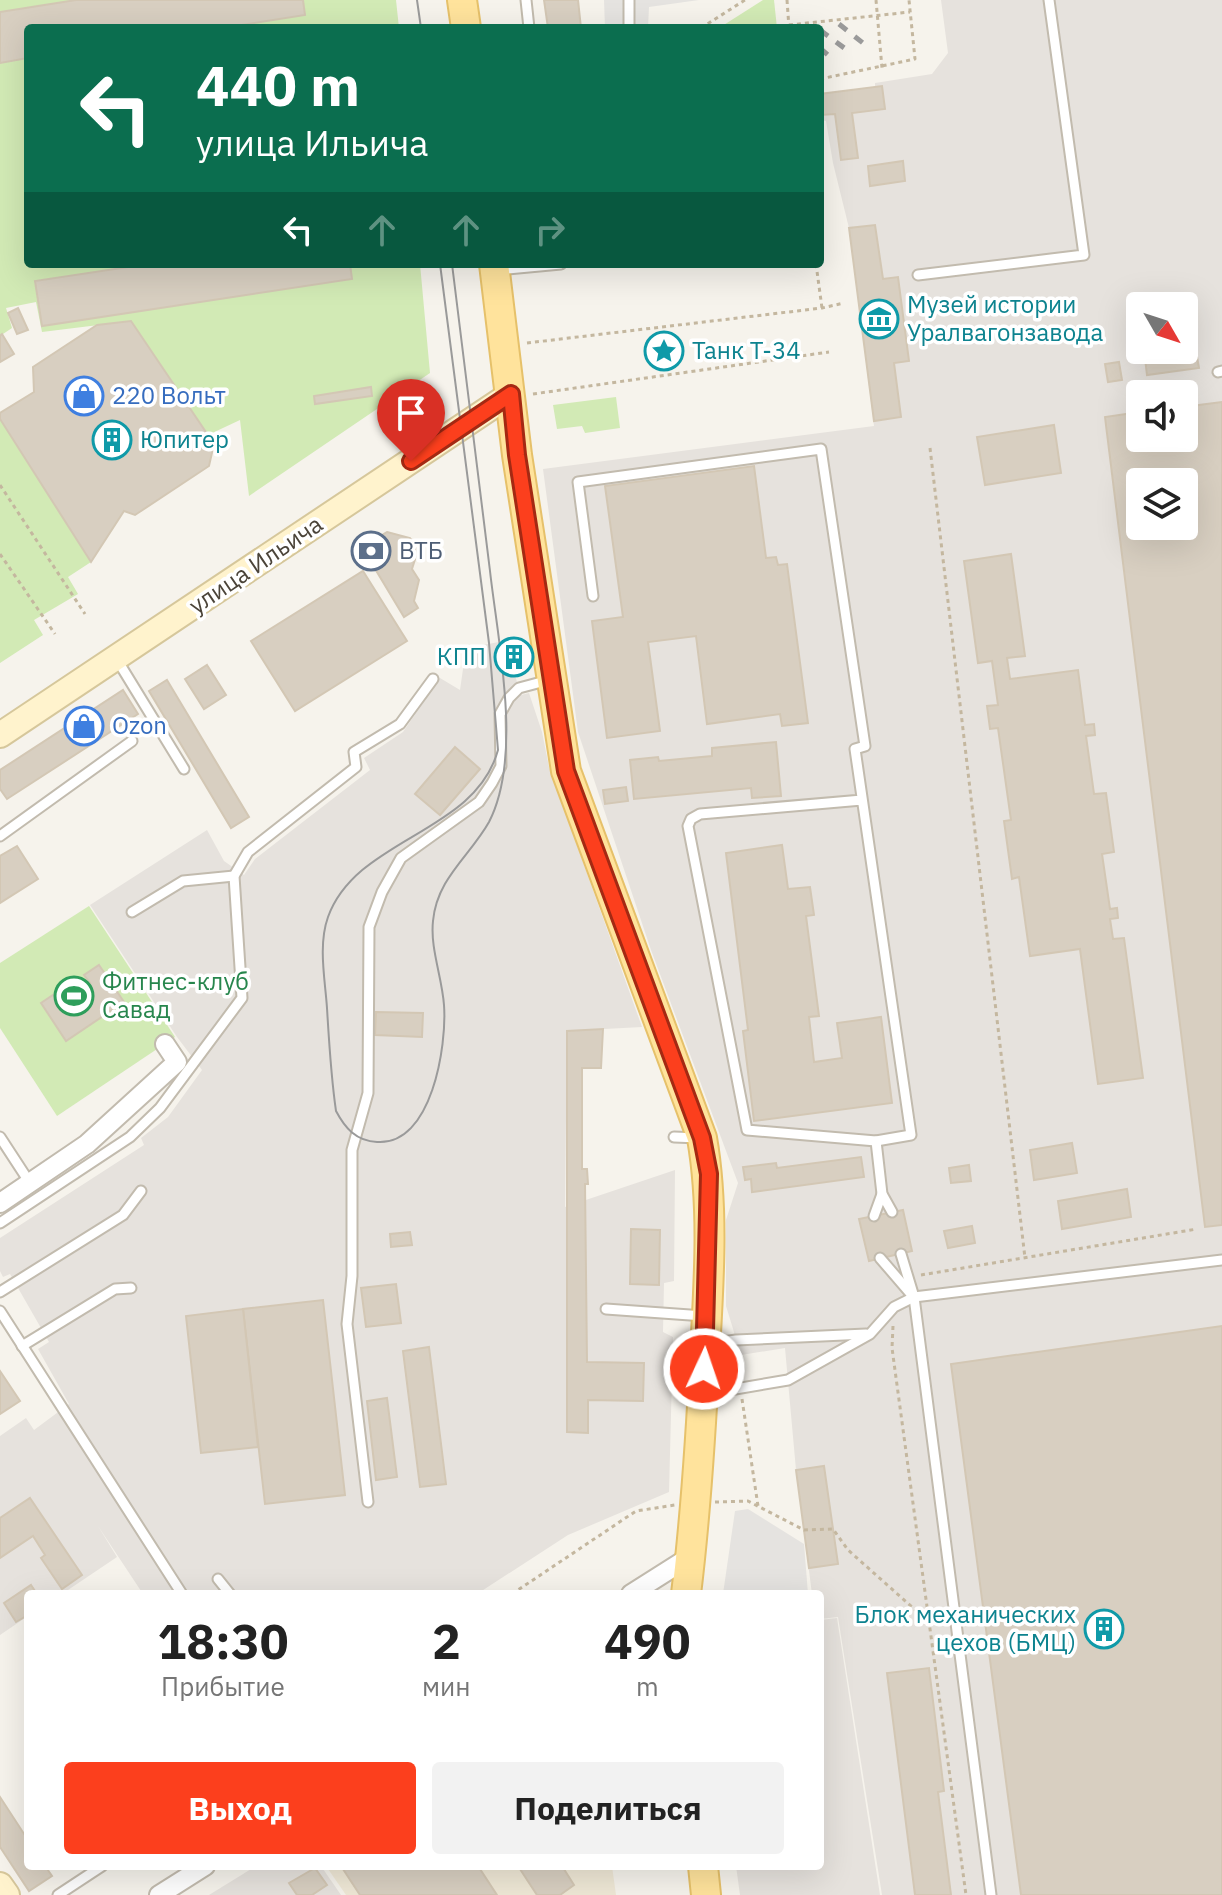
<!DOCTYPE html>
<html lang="ru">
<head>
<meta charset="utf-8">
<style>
	:root { --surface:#fff; --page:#f2f2f2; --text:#222; --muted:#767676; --accent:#fc3f1d }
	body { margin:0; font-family:"IBM Plex Sans",sans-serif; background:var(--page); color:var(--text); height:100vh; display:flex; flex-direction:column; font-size:30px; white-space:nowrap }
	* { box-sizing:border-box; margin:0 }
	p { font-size:26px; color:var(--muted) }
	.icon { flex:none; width:44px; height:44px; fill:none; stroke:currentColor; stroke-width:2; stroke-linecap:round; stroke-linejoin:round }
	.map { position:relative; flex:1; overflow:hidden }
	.panel { position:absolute; left:24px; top:1590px; width:800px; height:280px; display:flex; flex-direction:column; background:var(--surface); border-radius:8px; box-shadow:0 8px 32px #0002 }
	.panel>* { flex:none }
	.banner { position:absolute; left:24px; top:24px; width:800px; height:244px; border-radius:8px; box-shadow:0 8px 32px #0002; background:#0b6e4f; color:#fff; overflow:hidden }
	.needle { width:52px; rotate:129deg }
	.buttons { position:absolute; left:1126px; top:292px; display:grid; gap:16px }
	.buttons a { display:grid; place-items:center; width:72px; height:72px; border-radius:8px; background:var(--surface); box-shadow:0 8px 32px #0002; font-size:40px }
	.pin { position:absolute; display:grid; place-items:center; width:68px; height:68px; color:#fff; margin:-82px -34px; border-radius:50% 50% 50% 0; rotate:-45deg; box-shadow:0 0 8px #0007 }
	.pin .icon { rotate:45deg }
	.me { position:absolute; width:88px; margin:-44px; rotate:3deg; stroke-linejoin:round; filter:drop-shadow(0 0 6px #0008) }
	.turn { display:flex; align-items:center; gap:28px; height:168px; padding:0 40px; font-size:36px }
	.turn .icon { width:104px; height:104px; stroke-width:2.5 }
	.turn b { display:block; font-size:56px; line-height:68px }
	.lanes { display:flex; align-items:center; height:76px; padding:0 40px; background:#0003; justify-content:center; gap:40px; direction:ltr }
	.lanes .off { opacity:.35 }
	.eta { display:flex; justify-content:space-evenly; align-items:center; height:136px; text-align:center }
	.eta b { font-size:48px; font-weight:700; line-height:56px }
	.cta { display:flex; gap:16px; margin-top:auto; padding:16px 40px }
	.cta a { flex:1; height:92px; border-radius:8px; background:var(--accent); color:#fff; font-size:32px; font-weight:700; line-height:92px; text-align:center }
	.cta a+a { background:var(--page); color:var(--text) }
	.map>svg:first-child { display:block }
	.industrial { fill:#e6e2dd; fill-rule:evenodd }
	.education { fill:#efe8d6 }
	.green { fill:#d2eab5 }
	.parking { fill:#e5e3e0 }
	.building { fill:#d8cfc1; stroke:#d3c7b4; stroke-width:2; fill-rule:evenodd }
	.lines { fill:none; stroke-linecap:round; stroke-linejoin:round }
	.lane-casing { stroke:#c2bbae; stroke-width:13 }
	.street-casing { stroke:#c2bbae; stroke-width:22 }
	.secondary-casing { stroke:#d6c79b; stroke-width:28 }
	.primary-casing { stroke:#e6c16a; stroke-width:32 }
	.path { stroke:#c4b79f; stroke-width:3; stroke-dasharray:4 4; stroke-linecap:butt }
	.lane { stroke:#fff; stroke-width:9 }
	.street { stroke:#fff; stroke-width:18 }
	.secondary { stroke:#fff3cd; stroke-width:24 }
	.primary { stroke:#ffe39c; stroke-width:28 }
	.tram { stroke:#9a9a9a; stroke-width:2 }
	.rail { stroke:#9a9a9a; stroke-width:5; stroke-dasharray:10 10; stroke-linecap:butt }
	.route-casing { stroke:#a42913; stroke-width:20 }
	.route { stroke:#fc3f1d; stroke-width:14 }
	.labels { text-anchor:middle; stroke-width:7; stroke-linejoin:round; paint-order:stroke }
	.culture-label { font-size:24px; fill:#0d838f; stroke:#fff; text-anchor:start }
	.shop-label { font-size:24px; fill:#366cbe; stroke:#fff; text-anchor:start }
	.service-label { font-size:24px; fill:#4e5e75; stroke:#fff; text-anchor:start }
	.street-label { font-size:24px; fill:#4b4439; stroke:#fff }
	.leisure-label { font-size:24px; fill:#27864d; stroke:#fff; text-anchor:start }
</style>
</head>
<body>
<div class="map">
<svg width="1222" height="1895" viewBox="0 0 1222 1895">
	<rect width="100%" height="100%" fill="#f6f3ec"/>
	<g class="industrial">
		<path d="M941,0H1222V1895H882L838,1617L820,1619V1594H812L796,1470L785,1348L741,1355L726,1306V1220L738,1183L651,950L578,732L543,469L874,426L849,228L833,163L826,121L820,120V95L875,88V83L932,74L948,53ZM1140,306H1184V350H1140ZM1140,394H1184V438H1140ZM1140,482H1184V526H1140Z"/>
		<path d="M516,639L522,667L513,669L521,695L529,693L542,732L549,767L642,1027L567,1031L565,1207L675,1170L674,1281L664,1283L663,1332L673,1337L669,1492L568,1535L477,1594H143L98,1526L117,1557L62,1594H28V1616L0,1635V1436L26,1418L34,1430L69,1404L38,1349L49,1342L10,1274L3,1277L0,1271V1238L144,1145L141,1138L168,1117L202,1070L177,1037L90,905L207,830L224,861L244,875L255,859L370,770L364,758L403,732L440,678L460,690L466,648Z"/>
		<path d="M837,1618L880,1895H740L736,1866H820V1620Z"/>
		<path d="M256,1866H321L341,1895H209Z"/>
	</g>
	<path class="education" d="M326,1866H612L616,1895H346Z"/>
	<g class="green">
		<path d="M0,0H396L399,28H28V264H420L430,373L249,496L240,420L208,435L131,321L42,332L36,302L6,308L12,328L0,336Z"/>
		<path d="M763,0H774L777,28H719Z"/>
		<path d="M616,397L620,428L585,433L582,426L557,429L553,405Z"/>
		<path d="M0,419L91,562L68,577L78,594L34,620L43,635L0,663Z"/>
		<path d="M89,906L175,1037L57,1116L0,1028V963Z"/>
	</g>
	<g class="parking">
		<path d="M604,0H699L649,7L648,28H605Z"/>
		<path d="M748,1509L804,1544L808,1594H723L735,1511Z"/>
	</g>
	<g class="building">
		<path d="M76,0H303L305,15L222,28H28V58L0,63V12Z"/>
		<path d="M544,0H578L581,28H548Z"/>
		<path d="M882,86L885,109L852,113L858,158L841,160L835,114L820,115V94Z"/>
		<path d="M903,161L905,181L870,186L868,166Z"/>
		<path d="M875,225L883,279L898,277L909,361L894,363L901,417L874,421L849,228Z"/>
		<path d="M148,264H350L352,279L42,326L35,281Z"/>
		<path d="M18,308L28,330L17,334L8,313Z"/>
		<path d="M131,321L214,444L209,466L135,515L124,511L91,562L0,419V413L34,392L33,367L97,325Z"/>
		<path d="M2,334L14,354L0,362V336Z"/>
		<path d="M1196,351L1199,368L1147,375L1145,358Z"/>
		<path d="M1119,362L1122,380L1108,382L1105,364Z"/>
		<path d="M371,387L372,396L315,404L314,396Z"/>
		<path d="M1222,402V1225L1205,1227L1105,417L1140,412V438H1184V407ZM1140,482H1184V526H1140Z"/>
		<path d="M1054,425L1061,473L985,485L977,437Z"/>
		<path d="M754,466L766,558L776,557L778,565L787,564L808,723L782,726L780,714L707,724L696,636L648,642L660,731L607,738L592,621L623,617L605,486Z"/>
		<path d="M387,532L410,538L418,550L412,569L419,580L414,601L418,608L404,617L362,547Z"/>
		<path d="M1011,554L1025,656L1007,658L1010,679L1078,670L1085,725L1094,724L1095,735L1086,736L1094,794L1106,793L1114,852L1102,854L1110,909L1117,908L1118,918L1110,919L1113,939L1124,938L1143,1078L1098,1084L1080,949L1030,956L1019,877L1012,879L1004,821L1011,820L998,728L990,729L987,706L998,705L992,661L978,663L964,561Z"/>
		<path d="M363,571L407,641L295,711L251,641Z"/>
		<path d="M517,645L522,667L511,669L507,647Z"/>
		<path d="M207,665L226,695L204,709L185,679Z"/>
		<path d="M167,680L249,817L231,828L149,691Z"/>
		<path d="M123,690L138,714L7,799L0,789V770Z"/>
		<path d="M776,742L781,796L752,798L751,788L634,799L630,760L658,757L659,761L712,756V748Z"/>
		<path d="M455,747L480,769L440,815L415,794Z"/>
		<path d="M626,787L628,801L605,804L603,790Z"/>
		<path d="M782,845L788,889L810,887L814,915L806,916L819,1016L809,1017L814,1062L842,1058L837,1023L881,1017L892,1103L754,1121L743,1031L748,1030L726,853Z"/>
		<path d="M17,846L38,879L0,903V856Z"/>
		<path d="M99,965L124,1002L66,1041L41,1003L56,993L62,1002L90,983L84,975Z"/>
		<path d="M376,1012L423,1013L422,1037L375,1035Z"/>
		<path d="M603,1029L601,1068H582V1169H587L588,1184H585L587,1362L644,1363L643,1401L588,1400V1433L567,1432V1031Z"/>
		<path d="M1072,1143L1077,1173L1034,1180L1030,1150Z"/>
		<path d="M861,1157L864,1177L752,1192L751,1179L745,1180L743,1167L776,1163L777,1168Z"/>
		<path d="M969,1165L971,1181L951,1183L949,1168Z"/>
		<path d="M1127,1189L1131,1217L1062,1229L1058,1201Z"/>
		<path d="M903,1210L912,1251L869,1261L859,1219Z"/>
		<path d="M972,1226L975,1243L948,1248L944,1231Z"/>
		<path d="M631,1229L660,1230L659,1285L630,1284Z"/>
		<path d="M410,1232L412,1245L391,1247L390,1234Z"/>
		<path d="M396,1284L401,1323L366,1327L361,1288Z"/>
		<path d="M323,1300L345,1495L265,1504L243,1309Z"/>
		<path d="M243,1309L258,1447L201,1453L186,1316Z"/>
		<path d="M1222,1326V1895H1021L951,1364Z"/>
		<path d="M429,1347L446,1484L420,1487L403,1351Z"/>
		<path d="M0,1371L20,1401L0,1414Z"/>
		<path d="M387,1398L397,1477L376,1480L367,1401Z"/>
		<path d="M824,1466L838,1564L809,1568L796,1470Z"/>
		<path d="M30,1498L82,1575L62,1589L41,1558L45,1555L33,1536L0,1558V1518Z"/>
		<path d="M31,1585L37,1594H28V1615L16,1622L4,1603Z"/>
		<path d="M929,1668L944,1791L938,1792L951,1895H915L887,1673Z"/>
		<path d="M0,1797L28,1840V1866H45L52,1876L29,1891L0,1847Z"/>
		<path d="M341,1866H478L497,1895H360Z"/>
		<path d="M518,1866H562L574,1885L560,1895H537Z"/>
		<path d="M315,1868L327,1885L312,1895H297L289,1883Z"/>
	</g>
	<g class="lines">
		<defs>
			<g id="lane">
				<path d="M526,0L529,28"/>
				<path d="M629,0V28"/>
				<path d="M497,270L561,264"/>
				<path d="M918,275L1084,255L1049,0"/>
				<path d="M1218,372L1222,371"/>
				<path d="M593,596L578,482L821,449L865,746L855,749L911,1135L876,1141L747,1130L688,826L691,819L700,814L862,800"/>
				<path d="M116,658L184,769"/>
				<path d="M0,836L132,741"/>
				<path d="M132,912L183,881L234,876"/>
				<path d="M0,1137L30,1183"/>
				<path d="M674,1137L699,1138"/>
				<path d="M876,1141L882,1194L892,1212"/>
				<path d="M874,1216L882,1194"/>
				<path d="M0,1223L130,1137L160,1108L242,998L234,876L248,852L356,767L354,752L400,724L433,679"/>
				<path d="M901,1254L914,1297L991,1895"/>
				<path d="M880,1258L911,1294"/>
				<path d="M0,1292L123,1215L141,1191"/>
				<path d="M606,1309L704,1316"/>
				<path d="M0,1311L182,1594"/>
				<path d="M709,1344L736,1340L866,1334"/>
				<path d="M22,1346L115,1289L131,1288"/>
				<path d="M706,1394L788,1380L870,1334L894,1307L914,1297L1222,1260"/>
				<path d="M368,1502L347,1324L352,1276V1150L368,1093L369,927L382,892L401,858L479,802L492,783L501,766L500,714L509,698L519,688L549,680"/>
				<path d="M218,1579L230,1594"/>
				<path d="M58,1895L102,1866"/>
			</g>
			<g id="street">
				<path d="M0,1203L87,1144L177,1062L165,1044"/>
				<path d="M631,1594L691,1556"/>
				<path d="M159,1895L205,1866"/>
			</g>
			<g id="secondary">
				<path d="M0,735L511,394"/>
				<path d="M0,1885L7,1895"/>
			</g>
			<g id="primary">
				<path d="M462,0L466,28"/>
				<path d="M494,264L517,455L566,771L702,1138C714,1207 709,1281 705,1351C701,1432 696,1513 686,1594"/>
				<path d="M703,1866L706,1895"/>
			</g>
		</defs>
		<use href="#lane" class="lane-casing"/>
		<use href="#street" class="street-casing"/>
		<use href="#secondary" class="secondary-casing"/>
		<use href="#primary" class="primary-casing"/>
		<g class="path">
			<path d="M787,0L789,28"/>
			<path d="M876,0L882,68"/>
			<path d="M789,25L910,12"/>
			<path d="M701,28L745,0"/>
			<path d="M820,79L915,59L909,0"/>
			<path d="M816,264L822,308"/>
			<path d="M527,343L822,308L844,303"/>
			<path d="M533,394L829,352"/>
			<path d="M930,448L1025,1258"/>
			<path d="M0,485L85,614"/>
			<path d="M0,554L55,634"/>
			<path d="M921,1275L1197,1229"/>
			<path d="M893,1326L892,1348L966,1895"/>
			<path d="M733,1352L738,1375"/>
			<path d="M742,1399L758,1506"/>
			<path d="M715,1502L748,1501L804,1530L833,1529L848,1550L930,1623"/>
			<path d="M512,1594L636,1511L675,1505"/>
		</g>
		<use href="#lane" class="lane"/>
		<use href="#street" class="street"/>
		<use href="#secondary" class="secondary"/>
		<use href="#primary" class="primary"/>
		<g class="tram">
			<path d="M417,0L421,28"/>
			<path d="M440,264L489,643L498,750C475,834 357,837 328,917C318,945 325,979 327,1008C329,1042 331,1077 336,1111C345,1128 356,1141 377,1142C432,1146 447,1045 444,1005C442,977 430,948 433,921C437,878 470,856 489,822C523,756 498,643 490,571C478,468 465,366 452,264"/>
		</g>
		<g class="rail">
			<path d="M839,24L868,47"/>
			<path d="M820,30L851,53"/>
			<path d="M820,48L829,56"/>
		</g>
	</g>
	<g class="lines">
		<defs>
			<path id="route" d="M411,461L511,394L517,455L566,771L702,1138L709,1174L704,1369"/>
		</defs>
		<use href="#route" class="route-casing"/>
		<use href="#route" class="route"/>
	</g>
	<defs>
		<symbol id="museum-ring" viewBox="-11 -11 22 22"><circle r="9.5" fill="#fff" stroke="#0f9aa8" stroke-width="1.5"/><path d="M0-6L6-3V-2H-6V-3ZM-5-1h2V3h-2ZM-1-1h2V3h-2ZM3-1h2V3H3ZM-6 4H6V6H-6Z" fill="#0f9aa8"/></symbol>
		<symbol id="sight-ring" viewBox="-11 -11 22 22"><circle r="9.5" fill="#fff" stroke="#0f9aa8" stroke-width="1.5"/><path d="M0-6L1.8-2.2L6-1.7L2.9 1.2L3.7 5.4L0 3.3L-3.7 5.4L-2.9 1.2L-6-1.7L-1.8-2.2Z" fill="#0f9aa8"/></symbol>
		<symbol id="shop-ring" viewBox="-11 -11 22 22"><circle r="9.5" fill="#fff" stroke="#3f7fe0" stroke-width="1.5"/><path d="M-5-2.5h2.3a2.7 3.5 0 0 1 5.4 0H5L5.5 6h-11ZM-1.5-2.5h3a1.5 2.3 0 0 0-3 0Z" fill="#3f7fe0"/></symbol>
		<symbol id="building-ring" viewBox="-11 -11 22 22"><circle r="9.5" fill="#fff" stroke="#0f9aa8" stroke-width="1.5"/><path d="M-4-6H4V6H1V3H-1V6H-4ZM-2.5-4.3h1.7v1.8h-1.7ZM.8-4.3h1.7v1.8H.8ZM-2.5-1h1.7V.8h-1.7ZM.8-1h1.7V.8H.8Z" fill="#0f9aa8"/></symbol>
		<symbol id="bank-ring" viewBox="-11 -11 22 22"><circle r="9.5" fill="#fff" stroke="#5c6f8a" stroke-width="1.5"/><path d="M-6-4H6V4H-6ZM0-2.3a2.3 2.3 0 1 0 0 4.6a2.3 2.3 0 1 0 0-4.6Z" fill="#5c6f8a"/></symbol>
		<symbol id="stadium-ring" viewBox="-11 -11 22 22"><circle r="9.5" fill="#fff" stroke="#2e9e5b" stroke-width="1.5"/><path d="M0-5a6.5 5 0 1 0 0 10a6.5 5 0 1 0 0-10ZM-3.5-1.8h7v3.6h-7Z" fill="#2e9e5b"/></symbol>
	</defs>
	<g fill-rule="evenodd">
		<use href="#museum-ring" x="857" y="297" width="44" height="44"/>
		<use href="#sight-ring" x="642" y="329" width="44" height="44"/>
		<use href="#shop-ring" x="62" y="374" width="44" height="44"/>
		<use href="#building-ring" x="90" y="418" width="44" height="44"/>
		<use href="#bank-ring" x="349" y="529" width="44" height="44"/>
		<use href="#building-ring" x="492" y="635" width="44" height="44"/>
		<use href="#shop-ring" x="62" y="704" width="44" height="44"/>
		<use href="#stadium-ring" x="52" y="974" width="44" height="44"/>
		<use href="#building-ring" x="1082" y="1607" width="44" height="44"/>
	</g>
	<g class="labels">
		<g class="culture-label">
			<text x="907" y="313">Музей истории<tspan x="907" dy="28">Уралвагонзавода</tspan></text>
			<text x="692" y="359">Танк Т-34</text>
			<text x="140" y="448">Юпитер</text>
			<text x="486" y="665" text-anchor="end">КПП</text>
			<text x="1076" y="1623" text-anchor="end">Блок механических<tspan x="1076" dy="28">цехов (БМЦ)</tspan></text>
		</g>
		<g class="shop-label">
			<text x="112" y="404">220 Вольт</text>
			<text x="112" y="734">Ozon</text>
		</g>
		<g class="service-label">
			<text x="399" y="559">ВТБ</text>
		</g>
		<g class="street-label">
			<text transform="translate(256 565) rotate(-34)" y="8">улица Ильича</text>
		</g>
		<g class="leisure-label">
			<text x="102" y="990">Фитнес-клуб<tspan x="102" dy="28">Савад</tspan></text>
		</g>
	</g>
</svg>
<div class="buttons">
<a><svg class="needle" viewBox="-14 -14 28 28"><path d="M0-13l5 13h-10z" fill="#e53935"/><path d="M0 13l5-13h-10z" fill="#767676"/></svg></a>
<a><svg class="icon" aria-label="sound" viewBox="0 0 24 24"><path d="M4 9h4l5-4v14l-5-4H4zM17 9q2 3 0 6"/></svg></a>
<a><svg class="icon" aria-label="layers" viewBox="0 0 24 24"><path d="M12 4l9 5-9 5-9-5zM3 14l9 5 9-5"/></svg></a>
</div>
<div class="pin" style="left:411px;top:461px;background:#d93025"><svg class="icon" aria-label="arrive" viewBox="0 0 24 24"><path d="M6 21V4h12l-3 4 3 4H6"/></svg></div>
<svg class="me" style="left:704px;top:1369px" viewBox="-20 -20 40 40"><circle r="17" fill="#fc3f1d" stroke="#fff" stroke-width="3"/><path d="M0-11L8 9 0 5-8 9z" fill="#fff"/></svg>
<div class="banner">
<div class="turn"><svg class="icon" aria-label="left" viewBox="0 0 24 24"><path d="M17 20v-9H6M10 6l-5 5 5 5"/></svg><div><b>440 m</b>улица Ильича</div></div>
<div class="lanes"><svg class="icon" aria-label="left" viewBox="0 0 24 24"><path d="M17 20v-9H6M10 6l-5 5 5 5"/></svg><svg class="icon off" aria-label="ahead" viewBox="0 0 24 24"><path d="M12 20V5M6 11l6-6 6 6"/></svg><svg class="icon off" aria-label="ahead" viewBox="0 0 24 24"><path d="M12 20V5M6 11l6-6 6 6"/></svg><svg class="icon off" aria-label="right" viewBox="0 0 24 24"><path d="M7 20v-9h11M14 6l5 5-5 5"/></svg></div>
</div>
<section class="panel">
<div class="eta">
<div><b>18:30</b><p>Прибытие</p></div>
<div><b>2</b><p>мин</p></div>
<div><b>490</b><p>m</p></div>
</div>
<div class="cta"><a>Выход</a><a>Поделиться</a></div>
</section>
</div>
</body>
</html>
